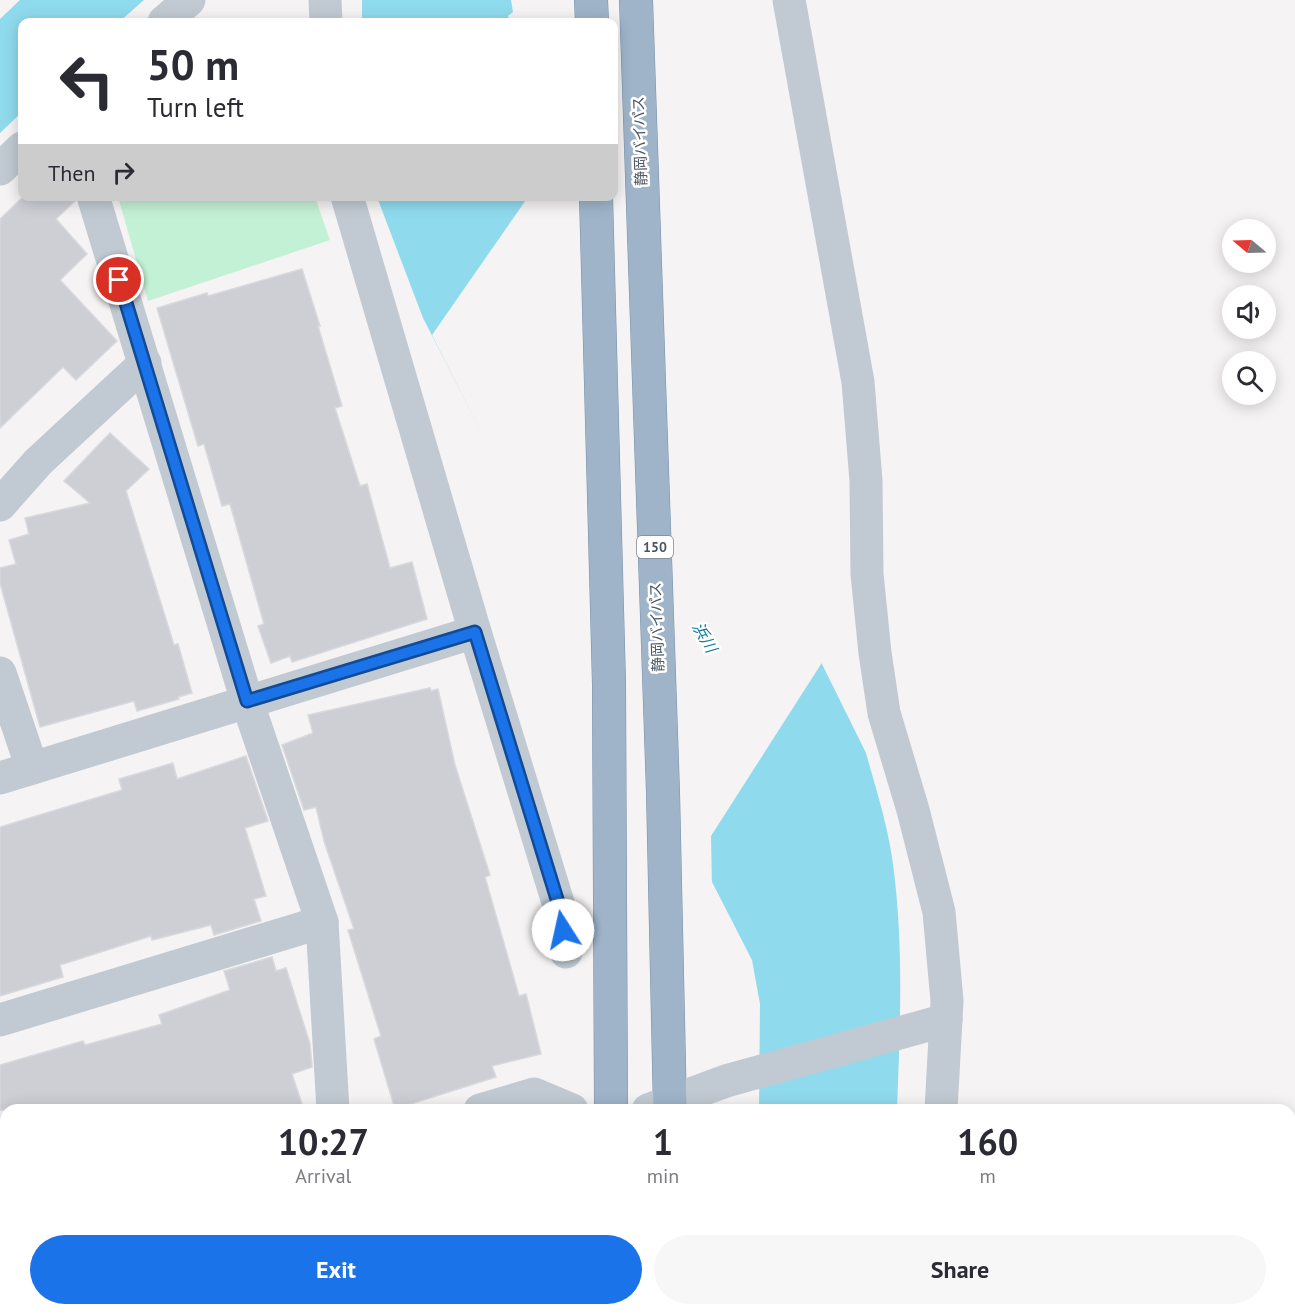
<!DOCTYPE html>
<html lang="en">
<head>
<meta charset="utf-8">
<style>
	:root { --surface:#fff; --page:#f7f7f7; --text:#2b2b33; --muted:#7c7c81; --accent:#1a73e8 }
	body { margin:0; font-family:"PT Sans","Noto Sans JP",sans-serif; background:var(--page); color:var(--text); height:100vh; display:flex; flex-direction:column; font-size:22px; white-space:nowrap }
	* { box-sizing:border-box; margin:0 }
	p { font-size:20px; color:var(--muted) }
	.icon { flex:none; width:33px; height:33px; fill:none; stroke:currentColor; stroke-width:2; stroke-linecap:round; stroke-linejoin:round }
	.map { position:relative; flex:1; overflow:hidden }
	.side { position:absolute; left:0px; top:1104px; width:1296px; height:212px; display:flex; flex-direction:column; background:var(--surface); border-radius:18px 18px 0 0; box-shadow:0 3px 15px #0003 }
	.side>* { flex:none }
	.banner { position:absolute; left:18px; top:18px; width:600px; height:183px; border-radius:12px; box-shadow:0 3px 15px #0003; background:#fff; color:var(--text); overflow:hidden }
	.needle { width:39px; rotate:289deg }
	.tools { position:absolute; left:1222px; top:219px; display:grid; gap:12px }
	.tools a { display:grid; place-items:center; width:54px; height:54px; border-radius:50%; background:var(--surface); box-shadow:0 3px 15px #0003; font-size:30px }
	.pin { position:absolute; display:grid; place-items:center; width:51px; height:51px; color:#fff; margin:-26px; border:3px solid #fff; border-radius:50%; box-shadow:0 2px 6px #0007 }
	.me { position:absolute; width:66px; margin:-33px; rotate:350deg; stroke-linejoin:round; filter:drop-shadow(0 0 4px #0008) }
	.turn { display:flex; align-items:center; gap:21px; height:126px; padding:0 30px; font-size:27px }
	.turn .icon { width:78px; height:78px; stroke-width:2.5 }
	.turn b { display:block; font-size:42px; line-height:51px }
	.then { display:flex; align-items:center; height:57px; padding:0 30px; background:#0003; gap:12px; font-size:22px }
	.eta { display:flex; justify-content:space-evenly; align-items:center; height:102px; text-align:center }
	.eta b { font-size:36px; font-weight:600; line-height:42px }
	.button { display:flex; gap:12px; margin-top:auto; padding:12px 30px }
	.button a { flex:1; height:69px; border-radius:36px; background:var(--accent); color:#fff; font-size:24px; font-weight:600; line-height:69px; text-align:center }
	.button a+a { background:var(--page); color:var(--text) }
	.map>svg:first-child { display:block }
	.green { fill:#c3f1d5 }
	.water { fill:#90daee }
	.pier { fill:#f5f3f3 }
	.building { fill:#cdcfd5; stroke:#d7d9de; stroke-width:1.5 }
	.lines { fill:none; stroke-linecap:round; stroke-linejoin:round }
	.trunk-casing { stroke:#7690ad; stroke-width:34 }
	.minor { stroke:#c1cad2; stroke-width:33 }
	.trunk { stroke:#9fb4c9; stroke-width:33 }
	.route-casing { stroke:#114b97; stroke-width:15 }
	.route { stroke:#1a73e8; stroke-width:10 }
	.labels { text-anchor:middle; stroke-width:5; stroke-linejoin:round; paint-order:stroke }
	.shield { fill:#fff; stroke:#808990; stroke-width:1.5 }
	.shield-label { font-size:14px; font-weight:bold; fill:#4a5661 }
	.street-label { font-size:15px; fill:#4a5661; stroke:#fff }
	.water-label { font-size:16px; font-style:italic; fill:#0c7c9b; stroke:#fff }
</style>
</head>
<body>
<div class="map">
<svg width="1295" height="1315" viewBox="0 0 1295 1315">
	<rect width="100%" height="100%" fill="#f5f3f3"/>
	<path class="green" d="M118,197H315L330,240L148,301Z"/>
	<g class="water">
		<path d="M20,0H144L119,22H22V112L0,133V19Z"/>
		<path d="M362,0H511L513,12L508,16L510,22H362Z"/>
		<path d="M377,197H591L866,753C876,789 888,826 893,864C904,946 900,1028 897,1110H759L760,1004L752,960L423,318Z"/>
		<path d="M750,1310H889L888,1315H750Z"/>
	</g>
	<path class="pier" d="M528,197H594L823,661L711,836L712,889L432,335Z"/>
	<g class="building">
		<path d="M24,196H75V201L56,219L87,254L60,280L117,341L76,380L63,367L0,428V219Z"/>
		<path d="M302,269L320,326H318L342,406L335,408L360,486L367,484L390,568L412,562L427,619L292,662L290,656L271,663L258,626L264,624L230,504L222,506L204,444L198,446L157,308L207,293L208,296Z"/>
		<path d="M110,433L149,469L126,491L174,645L178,644L192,693L178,697L179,699L137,711L134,701L40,727L0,583V568L16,564L9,540L29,534L25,518L90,503L64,481Z"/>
		<path d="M430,688L431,691L438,689L455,765L490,875L485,877L519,996L526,994L541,1054L492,1066L496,1077L395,1109L374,1039L381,1036L348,930L354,929L324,841L316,807L304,810L282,745L313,733L308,715Z"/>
		<path d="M246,756L268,821L245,828L266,896L254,899L261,921L214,935L211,925L152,940L151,936L60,965L63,977L0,996V827L122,790L119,779L173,763L177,779Z"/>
		<path d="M272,957L276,971L286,968L310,1044L312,1067L292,1074L304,1110H0V1065L83,1041L85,1045L162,1024L159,1015L230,990L224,971Z"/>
	</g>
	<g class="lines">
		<defs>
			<g id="trunk">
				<path d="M591,0L592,22"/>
				<path d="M636,0L663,792L670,1110"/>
				<path d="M596,196L609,684L611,1110"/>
				<path d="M607,1315V1310"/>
				<path d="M666,1315V1310"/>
			</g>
		</defs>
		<use href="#trunk" class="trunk-casing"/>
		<g class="minor">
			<path d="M325,0L326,22"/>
			<path d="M789,0L858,382L866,481L867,574L875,653L884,713L913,810L939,912L947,1001L941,1110"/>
			<path d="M164,22L189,0"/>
			<path d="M0,169L22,148"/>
			<path d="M93,196L247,701L322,922L333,1110"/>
			<path d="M347,196L475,632L560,909L566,952"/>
			<path d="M0,505L38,462L145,363"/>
			<path d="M0,673L32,768"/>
			<path d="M0,778L475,632"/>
			<path d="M0,1020L322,922"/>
			<path d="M480,1110L534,1094L572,1110"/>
			<path d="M648,1110L726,1081L946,1020"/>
			<path d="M0,1260L6,1258"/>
			<path d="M175,1315L193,1310"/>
			<path d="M344,1315V1310"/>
			<path d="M917,1315V1310"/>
		</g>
		<use href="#trunk" class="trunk"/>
	</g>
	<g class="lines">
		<defs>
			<path id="route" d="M119,280L247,701L475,632L560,909L563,930"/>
		</defs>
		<use href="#route" class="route-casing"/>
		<use href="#route" class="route"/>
	</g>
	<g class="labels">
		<rect class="shield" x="637" y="536" width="36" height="22" rx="4.5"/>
		<g class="shield-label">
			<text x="655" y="552">150</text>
		</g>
		<g class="street-label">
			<text transform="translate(640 141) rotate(-92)" y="5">静岡バイパス</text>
			<text transform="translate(657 627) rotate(-92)" y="5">静岡バイパス</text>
		</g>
		<g class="water-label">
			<text transform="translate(705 637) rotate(60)" y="6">浜川</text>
		</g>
	</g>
</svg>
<div class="tools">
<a><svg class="needle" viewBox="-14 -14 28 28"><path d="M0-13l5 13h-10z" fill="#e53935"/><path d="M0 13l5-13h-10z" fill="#7c7c81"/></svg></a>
<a><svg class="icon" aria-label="sound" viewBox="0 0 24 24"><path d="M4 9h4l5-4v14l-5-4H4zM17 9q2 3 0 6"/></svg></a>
<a><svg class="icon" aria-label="search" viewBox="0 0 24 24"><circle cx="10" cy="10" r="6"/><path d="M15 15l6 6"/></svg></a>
</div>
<div class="pin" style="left:119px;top:280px;background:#d93025"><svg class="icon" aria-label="arrive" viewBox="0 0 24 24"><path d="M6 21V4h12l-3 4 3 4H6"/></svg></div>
<svg class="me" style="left:563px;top:930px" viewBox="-20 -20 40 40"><circle r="19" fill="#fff"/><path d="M0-13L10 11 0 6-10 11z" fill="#1a73e8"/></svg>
<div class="banner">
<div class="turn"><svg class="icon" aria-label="left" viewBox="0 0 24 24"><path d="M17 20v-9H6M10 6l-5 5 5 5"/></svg><div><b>50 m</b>Turn left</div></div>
<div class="then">Then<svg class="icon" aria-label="right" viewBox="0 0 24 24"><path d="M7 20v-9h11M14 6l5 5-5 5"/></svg></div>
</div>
<section class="side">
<div class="eta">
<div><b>10:27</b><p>Arrival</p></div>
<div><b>1</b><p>min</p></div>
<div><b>160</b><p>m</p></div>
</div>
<div class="button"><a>Exit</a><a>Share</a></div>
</section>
</div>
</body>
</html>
